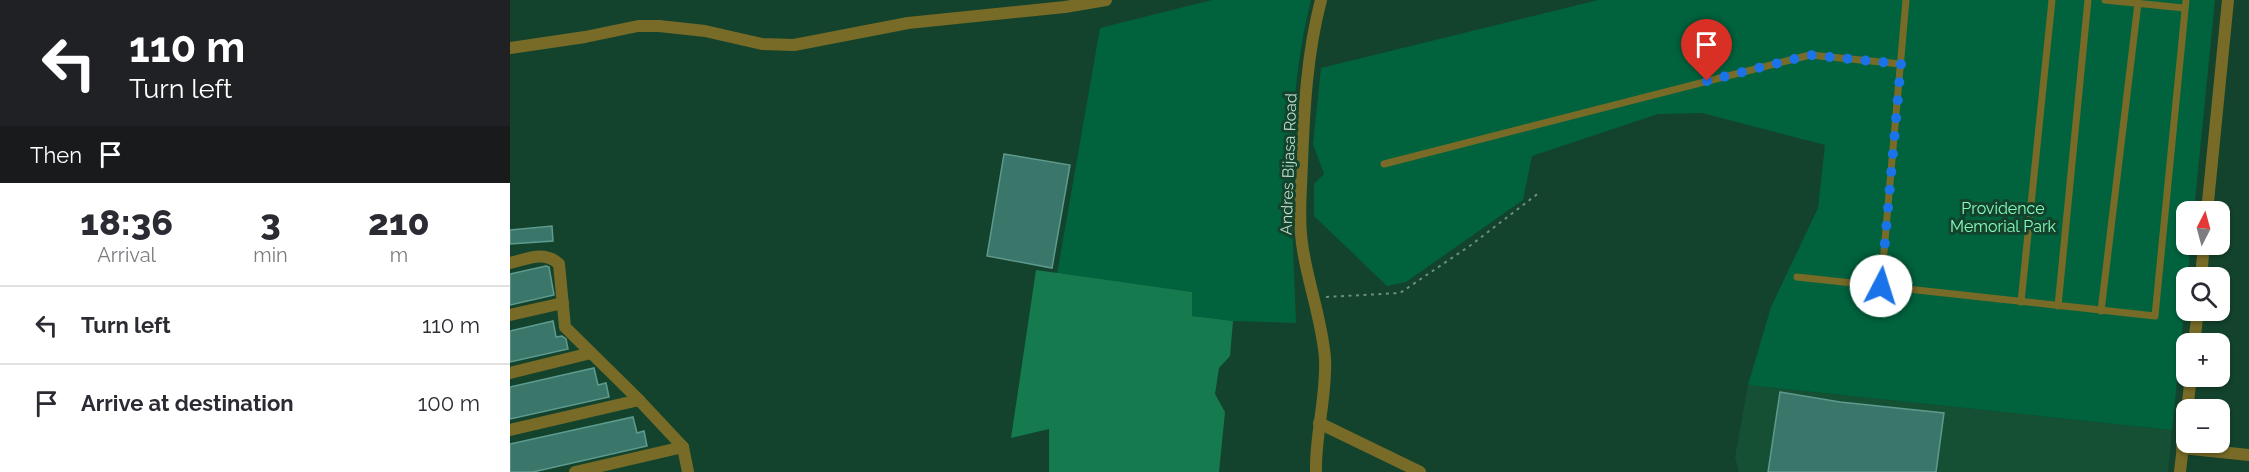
<!DOCTYPE html>
<html lang="en">
<head>
<meta charset="utf-8">
<style>
	:root { --surface:#fff; --page:#f7f7f7; --text:#2b2b33; --muted:#7c7c81; --line:#e1e1e2 }
	body { margin:0; font-family:Raleway,sans-serif; background:var(--page); color:var(--text); height:100vh; display:flex; flex-direction:column; font-size:22px; white-space:nowrap }
	* { box-sizing:border-box; margin:0 }
	p { font-size:20px; color:var(--muted) }
	.icon { flex:none; width:33px; height:33px; fill:none; stroke:currentColor; stroke-width:2; stroke-linecap:round; stroke-linejoin:round }
	.map { position:relative; flex:1; overflow:hidden }
	.panel { display:flex; flex-direction:column; background:var(--surface); width:510px }
	.panel>* { flex:none }
	.banner { background:#202124; color:#fff; overflow:hidden }
	.needle { width:39px; rotate:6deg }
	.fabs { position:absolute; left:1666px; top:201px; display:grid; gap:12px }
	.fabs a { display:grid; place-items:center; width:54px; height:54px; border-radius:12px; background:var(--surface); box-shadow:0 2px 4px #0004; font-size:30px }
	.pin { position:absolute; display:grid; place-items:center; width:51px; height:51px; color:#fff; margin:-62px -26px; border-radius:50% 50% 50% 0; rotate:-45deg; box-shadow:0 0 6px #0007 }
	.pin .icon { rotate:45deg }
	.me { position:absolute; width:66px; margin:-33px; rotate:5deg; stroke-linejoin:round; filter:drop-shadow(0 0 4px #0008) }
	.turn { display:flex; align-items:center; gap:21px; height:126px; padding:0 30px; font-size:27px }
	.turn .icon { width:78px; height:78px; stroke-width:2.5 }
	.turn b { display:block; font-size:42px; line-height:51px }
	.then { display:flex; align-items:center; height:57px; padding:0 30px; background:#0003; gap:12px; font-size:22px }
	.eta { display:flex; justify-content:space-evenly; align-items:center; height:102px; text-align:center }
	.eta b { font-size:36px; font-weight:800; line-height:42px }
	ul { padding:0; list-style:none }
	li { display:flex; align-items:center; gap:18px; height:78px; padding:0 30px; border-top:2px solid var(--line) }
	li div { flex:1 }
	li b { display:block; font-size:22px }
	li em { font-style:normal }
	main { display:flex; flex:1; min-height:0 }
	.map>svg:first-child { display:block }
	.built { fill:#154f34 }
	.green { fill:#00633d }
	.forest { fill:#167a4f }
	.building { fill:#3a766a; stroke:#5e9a8d; stroke-width:1.5 }
	.lines { fill:none; stroke-linecap:round; stroke-linejoin:round }
	.path { stroke:#6c907d; stroke-width:2; stroke-dasharray:3 4.5; stroke-linecap:butt }
	.service { stroke:#786b27; stroke-width:7 }
	.minor { stroke:#786b27; stroke-width:12 }
	.tertiary { stroke:#786b27; stroke-width:12 }
	.route { stroke:#1a73e8; stroke-width:10; stroke-dasharray:0 18 }
	.labels { text-anchor:middle; stroke-width:6; stroke-linejoin:round; paint-order:stroke }
	.street-label { font-size:16px; fill:#c2dacb; stroke:#13432c }
	.park-label { font-size:16px; fill:#88f9bd; stroke:#13432c }
</style>
</head>
<body>
<main>
<section class="panel">
<div class="banner">
<div class="turn"><svg class="icon" aria-label="left" viewBox="0 0 24 24"><path d="M17 20v-9H6M10 6l-5 5 5 5"/></svg><div><b>110 m</b>Turn left</div></div>
<div class="then">Then<svg class="icon" aria-label="arrive" viewBox="0 0 24 24"><path d="M6 21V4h12l-3 4 3 4H6"/></svg></div>
</div>
<div class="eta">
<div><b>18:36</b><p>Arrival</p></div>
<div><b>3</b><p>min</p></div>
<div><b>210</b><p>m</p></div>
</div>
<ul>
<li><svg class="icon" aria-label="left" viewBox="0 0 24 24"><path d="M17 20v-9H6M10 6l-5 5 5 5"/></svg><div><b>Turn left</b></div><em>110 m</em></li>
<li><svg class="icon" aria-label="arrive" viewBox="0 0 24 24"><path d="M6 21V4h12l-3 4 3 4H6"/></svg><div><b>Arrive at destination</b></div><em>100 m</em></li>
</ul>
</section>
<div class="map">
<svg width="1739" height="472" viewBox="0 0 1739 472">
	<rect width="100%" height="100%" fill="#13432c"/>
	<path class="built" d="M1238,385L1662,430L1658,472H1229L1225,457Z"/>
	<g class="green">
		<path d="M702,0H801C774,106 782,215 786,323L723,321L682,316V292L547,274L590,28Z"/>
		<path d="M1088,0H1705L1684,211L1677,212V244L1681,245L1662,430L1238,385L1261,307L1308,208L1315,145L1192,113L1148,114L1022,156L1013,200L896,282L877,286L804,216V184L814,174L803,144L811,68Z"/>
	</g>
	<path class="forest" d="M526,270L682,292V316L723,321L720,356L709,368L705,394L715,412L709,472H539V429L501,438Z"/>
	<g class="building">
		<path d="M494,154L560,165L542,268L477,256Z"/>
		<path d="M42,226L43,241L0,244V230Z"/>
		<path d="M36,266L39,267L44,295L0,305V274Z"/>
		<path d="M43,321L46,337L52,336L56,339L58,349L0,362V331Z"/>
		<path d="M84,368L88,385L96,383L99,397L0,419V387Z"/>
		<path d="M1270,392L1330,402L1434,413L1426,472H1258Z"/>
		<path d="M123,417L127,433L134,431L137,446L23,472H0V444Z"/>
	</g>
	<g class="lines">
		<path class="path" d="M816,297L890,293L961,245L1030,192"/>
		<g class="service">
			<path d="M1595,0L1674,8"/>
			<path d="M874,164L1300,55L1391,64"/>
			<path d="M1287,277L1645,316L1676,0"/>
			<path d="M1371,286L1396,0"/>
			<path d="M1511,302L1542,0"/>
			<path d="M1548,306L1578,0"/>
			<path d="M1591,311L1628,3"/>
		</g>
		<g class="minor">
			<path d="M0,48L75,37L128,26H149L195,31L252,44L284,45L398,23L555,7L596,0"/>
			<path d="M0,263C17,259 34,250 49,264L55,327L129,400L173,447L178,472"/>
			<path d="M0,315L53,303"/>
			<path d="M0,373L81,353"/>
			<path d="M809,423L910,472"/>
			<path d="M0,430L129,400"/>
			<path d="M1672,448L1739,455"/>
			<path d="M65,472L173,447"/>
			<path d="M806,472C805,434 817,396 815,358C812,321 799,287 793,250C788,222 791,192 792,163C794,109 797,53 811,0"/>
		</g>
		<g class="tertiary">
			<path d="M1697,212L1718,0"/>
			<path d="M1691,278L1694,244"/>
			<path d="M1684,344L1688,310"/>
			<path d="M1670,472L1681,376"/>
		</g>
	</g>
	<g class="lines">
		<path class="route" d="M1197,81L1300,55L1391,64L1371,286"/>
	</g>
	<g class="labels">
		<g class="street-label">
			<text transform="translate(778 164) rotate(-88)" y="6">Andres Bijasa Road</text>
		</g>
		<g class="park-label">
			<text x="1493" y="214">Providence<tspan x="1493" dy="18">Memorial Park</tspan></text>
		</g>
	</g>
</svg>
<div class="fabs">
<a><svg class="needle" viewBox="-14 -14 28 28"><path d="M0-13l5 13h-10z" fill="#e53935"/><path d="M0 13l5-13h-10z" fill="#7c7c81"/></svg></a>
<a><svg class="icon" aria-label="search" viewBox="0 0 24 24"><circle cx="10" cy="10" r="6"/><path d="M15 15l6 6"/></svg></a>
<a>+</a>
<a>−</a>
</div>
<div class="pin" style="left:1197px;top:81px;background:#d93025"><svg class="icon" aria-label="arrive" viewBox="0 0 24 24"><path d="M6 21V4h12l-3 4 3 4H6"/></svg></div>
<svg class="me" style="left:1371px;top:286px" viewBox="-20 -20 40 40"><circle r="19" fill="#fff"/><path d="M0-13L10 11 0 6-10 11z" fill="#1a73e8"/></svg>
</div>
</main>
</body>
</html>
